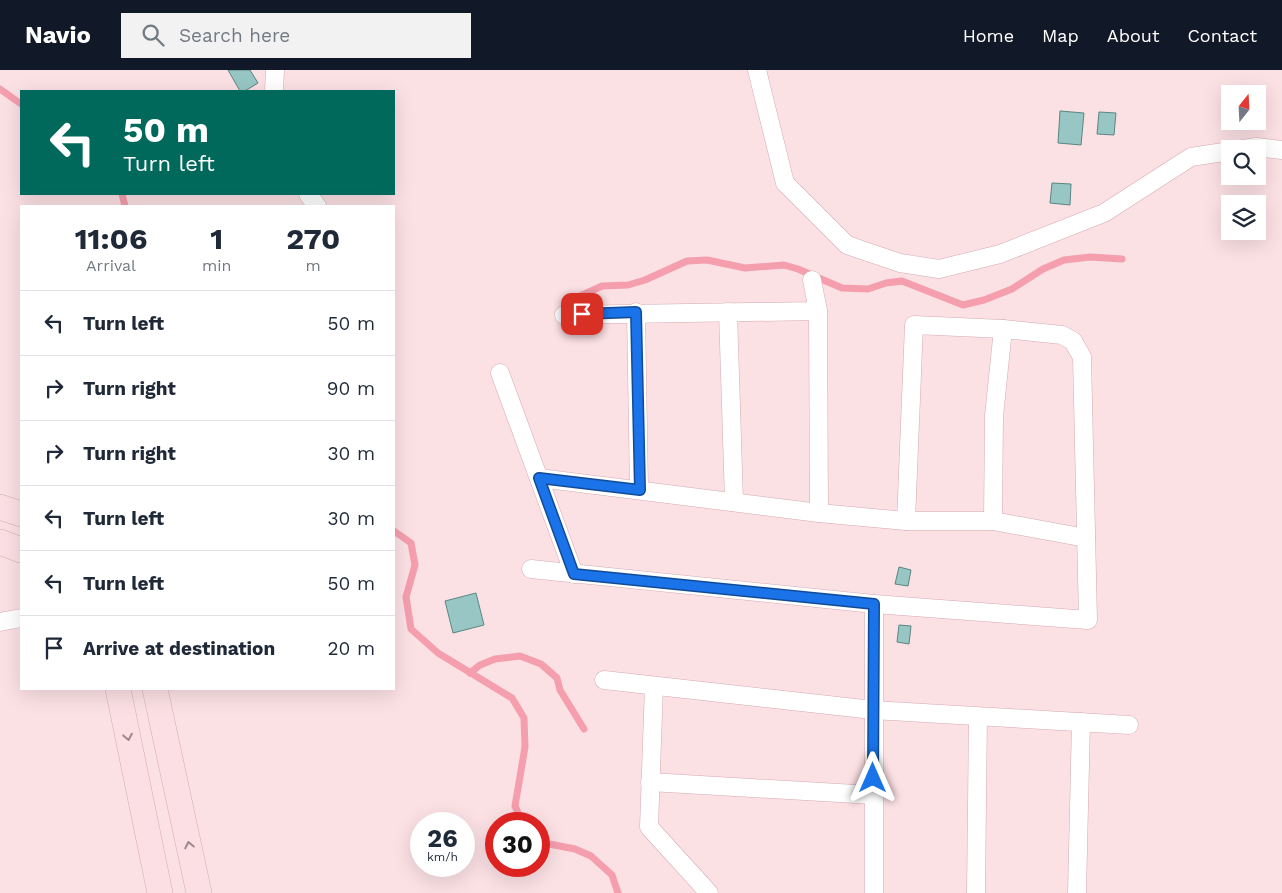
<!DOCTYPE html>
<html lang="en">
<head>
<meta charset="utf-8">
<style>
	:root { --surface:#fff; --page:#f2f2f3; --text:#1f2937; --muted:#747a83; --line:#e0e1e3; --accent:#111827 }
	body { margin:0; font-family:"Work Sans",sans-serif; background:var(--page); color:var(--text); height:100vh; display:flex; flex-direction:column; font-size:19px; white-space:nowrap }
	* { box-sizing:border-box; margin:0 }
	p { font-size:16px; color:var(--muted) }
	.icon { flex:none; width:28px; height:28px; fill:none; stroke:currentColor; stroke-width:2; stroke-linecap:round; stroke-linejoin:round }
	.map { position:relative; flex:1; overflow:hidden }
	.details { position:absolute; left:20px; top:135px; width:375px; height:485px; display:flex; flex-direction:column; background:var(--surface); border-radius:0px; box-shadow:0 5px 20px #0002 }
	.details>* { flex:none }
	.top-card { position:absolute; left:20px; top:20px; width:375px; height:105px; border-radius:0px; box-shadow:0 5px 20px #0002; background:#00695c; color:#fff; overflow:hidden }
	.needle { width:32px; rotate:18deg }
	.controls { position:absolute; left:1221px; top:15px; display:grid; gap:10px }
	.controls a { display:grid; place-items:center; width:45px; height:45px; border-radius:0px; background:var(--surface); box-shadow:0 5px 20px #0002; font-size:25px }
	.speed { position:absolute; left:410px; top:742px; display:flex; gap:10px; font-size:25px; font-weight:700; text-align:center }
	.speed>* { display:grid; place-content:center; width:65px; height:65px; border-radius:50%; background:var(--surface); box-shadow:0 5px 20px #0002; line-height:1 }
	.speed small { font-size:12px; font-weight:400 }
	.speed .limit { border:8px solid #d22; background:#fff; color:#111 }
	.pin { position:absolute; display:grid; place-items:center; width:42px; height:42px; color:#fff; margin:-21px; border-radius:10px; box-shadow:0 2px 8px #0006 }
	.me { position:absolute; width:55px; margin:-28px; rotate:0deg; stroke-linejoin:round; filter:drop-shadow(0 0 4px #0008) }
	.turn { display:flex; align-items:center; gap:18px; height:105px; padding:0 20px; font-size:22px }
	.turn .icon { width:65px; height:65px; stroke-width:2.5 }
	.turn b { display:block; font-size:35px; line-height:42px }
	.eta { display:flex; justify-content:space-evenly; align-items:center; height:85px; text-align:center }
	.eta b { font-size:30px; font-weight:700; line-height:35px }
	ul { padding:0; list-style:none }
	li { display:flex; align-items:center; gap:15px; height:65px; padding:0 20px; border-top:1px solid var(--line) }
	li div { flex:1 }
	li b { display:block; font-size:19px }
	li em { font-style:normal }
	header { display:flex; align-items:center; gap:30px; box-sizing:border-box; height:70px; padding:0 25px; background:var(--accent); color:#fff }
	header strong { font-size:24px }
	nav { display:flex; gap:28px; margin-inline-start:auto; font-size:18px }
	.search { width:350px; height:45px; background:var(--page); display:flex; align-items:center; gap:12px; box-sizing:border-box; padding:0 18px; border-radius:0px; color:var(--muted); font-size:19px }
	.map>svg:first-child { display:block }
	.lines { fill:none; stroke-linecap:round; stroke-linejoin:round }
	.stream { stroke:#f59eae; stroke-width:7 }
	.building { fill:#97c6c4; stroke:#598683 }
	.street-casing { stroke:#d5abb1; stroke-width:19 }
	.secondary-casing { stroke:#d5abb1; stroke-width:26 }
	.street { stroke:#fff; stroke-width:18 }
	.secondary { stroke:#fbdfe4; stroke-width:25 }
	.oneway { stroke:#9e888c }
	.route-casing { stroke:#114b97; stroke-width:12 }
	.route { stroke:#1a73e8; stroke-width:9 }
</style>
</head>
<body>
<header>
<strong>Navio</strong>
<div class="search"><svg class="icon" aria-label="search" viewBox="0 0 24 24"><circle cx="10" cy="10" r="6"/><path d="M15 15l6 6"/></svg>Search here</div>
<nav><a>Home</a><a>Map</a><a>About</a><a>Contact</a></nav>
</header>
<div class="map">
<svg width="1282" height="823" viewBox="0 0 1282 823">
	<rect width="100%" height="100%" fill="#fbe0e4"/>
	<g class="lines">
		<g class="stream">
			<path d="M0,19L21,34"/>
			<path d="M122,124L125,136"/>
			<path d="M578,227L602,216L628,215L645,210L687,191L707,190L745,198L784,195L798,199L842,218L868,219L886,213L902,211L963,235L984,230L1012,219L1043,199L1064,190L1090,187L1122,189"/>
			<path d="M394,461L411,473L415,495L406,527L411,559L438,583L512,628L524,648L525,677L515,736L523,754"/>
			<path d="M470,603L480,595L495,589L520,586L541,594L557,608L560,620L584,659"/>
			<path d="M539,770L544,773L575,779L591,786L612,805L618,823"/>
		</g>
	</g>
	<g class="building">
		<path d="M228,0H250L258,13L245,21H240Z"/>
		<path d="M1060,41L1084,43L1081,75L1058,73Z"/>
		<path d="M1099,42L1116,43L1114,65L1097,64Z"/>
		<path d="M1052,113L1071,114L1070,135L1050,133Z"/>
		<path d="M899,497L911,500L908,516L895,514Z"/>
		<path d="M476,523L484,555L453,563L445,531Z"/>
		<path d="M899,555L911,556L909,574L897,572Z"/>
	</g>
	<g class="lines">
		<defs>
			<g id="street">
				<path d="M757,0L785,113L847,175L900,193L939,199L1000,184L1104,143L1191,87L1230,81"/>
				<path d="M274,21L275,0"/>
				<path d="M1243,79L1256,77L1282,80"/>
				<path d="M308,124L317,136"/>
				<path d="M812,210L818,241L819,443"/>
				<path d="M636,242L639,420"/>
				<path d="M728,242L734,432"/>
				<path d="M564,245L818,241"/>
				<path d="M500,303L574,504"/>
				<path d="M539,408L819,443L906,451H993L1086,468"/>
				<path d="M993,451L994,346L1003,259"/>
				<path d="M531,499L874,534L1088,550L1082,287L1073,271L1062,265L1003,259L914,255L906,451"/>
				<path d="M0,552L21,548"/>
				<path d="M604,610L873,640L1129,655"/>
				<path d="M654,616L649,757L709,823"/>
				<path d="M650,712L873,725"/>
				<path d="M874,823V534"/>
				<path d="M976,823L978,647"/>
				<path d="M1077,823L1081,652"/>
			</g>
			<g id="secondary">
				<path d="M0,437L21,444"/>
				<path d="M0,472L21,480"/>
				<path d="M118,619L160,823"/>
				<path d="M155,619L199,823"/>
			</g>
		</defs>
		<use href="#street" class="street-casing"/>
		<use href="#secondary" class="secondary-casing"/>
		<use href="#street" class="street"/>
		<use href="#secondary" class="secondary"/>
	</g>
	<defs><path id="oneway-chevron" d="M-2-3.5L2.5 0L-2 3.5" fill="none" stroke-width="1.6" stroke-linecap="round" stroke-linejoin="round" transform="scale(1.25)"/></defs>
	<g class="oneway">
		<use href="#oneway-chevron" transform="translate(128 667) rotate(79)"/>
		<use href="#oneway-chevron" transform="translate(189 775) rotate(-102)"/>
	</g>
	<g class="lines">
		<defs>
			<path id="route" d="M582,244L636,242L640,420L539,408L574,504L874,534L873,708"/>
		</defs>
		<use href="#route" class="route-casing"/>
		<use href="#route" class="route"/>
	</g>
</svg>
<div class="controls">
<a><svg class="needle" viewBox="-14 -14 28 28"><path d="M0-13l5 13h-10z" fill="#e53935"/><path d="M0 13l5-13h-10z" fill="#747a83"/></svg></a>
<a><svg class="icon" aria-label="search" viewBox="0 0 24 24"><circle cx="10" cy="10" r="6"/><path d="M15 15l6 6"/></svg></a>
<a><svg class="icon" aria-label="layers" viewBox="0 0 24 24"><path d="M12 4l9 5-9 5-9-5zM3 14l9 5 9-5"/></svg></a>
</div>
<div class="speed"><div>26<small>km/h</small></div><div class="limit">30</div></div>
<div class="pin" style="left:582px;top:244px;background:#d93025"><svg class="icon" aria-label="arrive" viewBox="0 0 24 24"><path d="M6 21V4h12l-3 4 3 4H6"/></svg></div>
<svg class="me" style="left:873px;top:708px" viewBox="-20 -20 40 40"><path d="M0-17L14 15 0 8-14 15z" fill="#1a73e8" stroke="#fff" stroke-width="4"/></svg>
<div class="top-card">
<div class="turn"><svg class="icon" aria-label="left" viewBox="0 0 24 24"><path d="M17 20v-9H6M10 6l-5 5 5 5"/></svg><div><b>50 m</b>Turn left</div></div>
</div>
<section class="details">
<div class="eta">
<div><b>11:06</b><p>Arrival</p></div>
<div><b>1</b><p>min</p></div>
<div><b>270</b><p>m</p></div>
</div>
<ul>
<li><svg class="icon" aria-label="left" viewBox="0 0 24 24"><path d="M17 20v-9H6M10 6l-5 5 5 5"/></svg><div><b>Turn left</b></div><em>50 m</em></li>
<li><svg class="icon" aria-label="right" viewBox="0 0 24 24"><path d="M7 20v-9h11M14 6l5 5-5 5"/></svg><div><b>Turn right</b></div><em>90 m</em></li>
<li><svg class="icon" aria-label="right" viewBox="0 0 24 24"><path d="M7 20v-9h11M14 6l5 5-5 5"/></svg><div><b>Turn right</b></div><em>30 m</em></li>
<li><svg class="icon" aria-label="left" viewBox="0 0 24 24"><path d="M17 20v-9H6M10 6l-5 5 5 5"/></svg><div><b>Turn left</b></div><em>30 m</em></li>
<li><svg class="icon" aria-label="left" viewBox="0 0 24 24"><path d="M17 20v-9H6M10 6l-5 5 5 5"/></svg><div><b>Turn left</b></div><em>50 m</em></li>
<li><svg class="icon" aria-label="arrive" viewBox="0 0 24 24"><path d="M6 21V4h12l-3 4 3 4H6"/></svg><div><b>Arrive at destination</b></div><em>20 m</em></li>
</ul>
</section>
</div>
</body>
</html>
